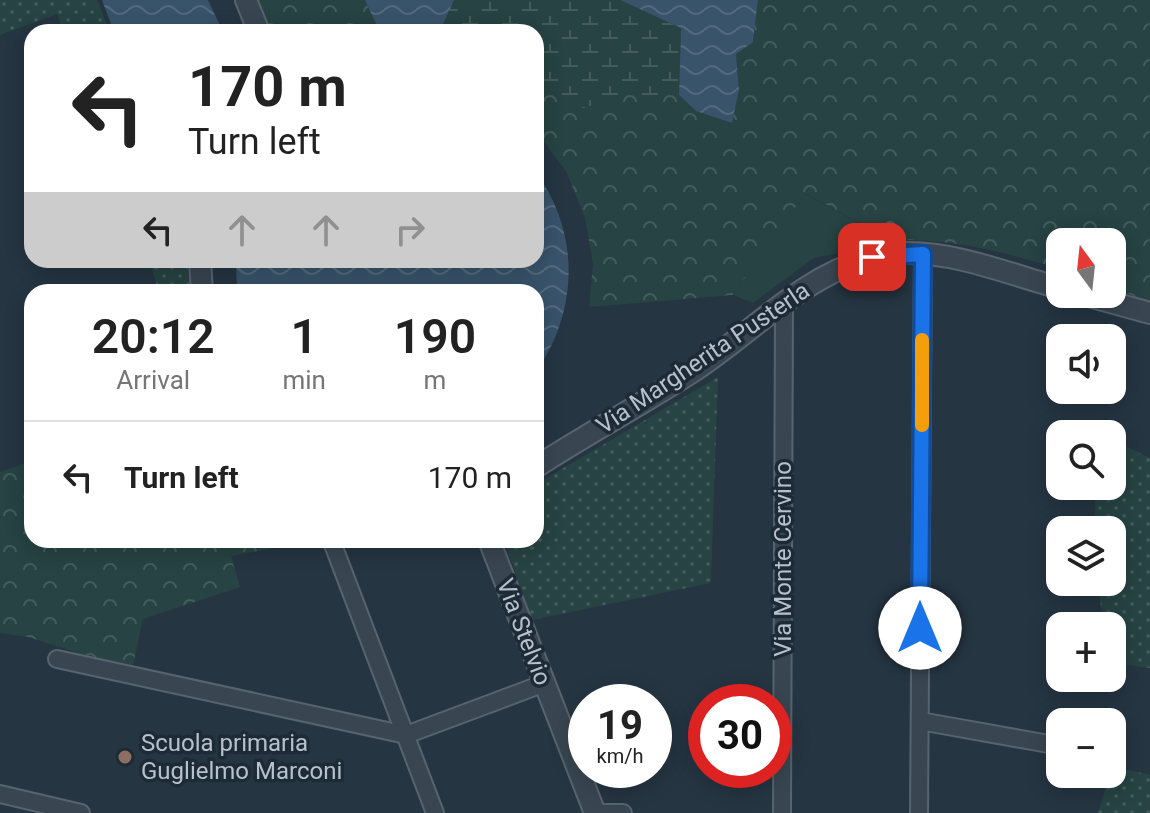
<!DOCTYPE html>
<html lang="en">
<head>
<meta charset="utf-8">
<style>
	:root { --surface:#fff; --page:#f6f6f6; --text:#222; --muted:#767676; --line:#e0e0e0 }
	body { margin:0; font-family:Roboto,sans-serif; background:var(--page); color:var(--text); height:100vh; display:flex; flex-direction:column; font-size:30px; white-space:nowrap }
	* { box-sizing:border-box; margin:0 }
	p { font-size:26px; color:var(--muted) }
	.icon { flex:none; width:44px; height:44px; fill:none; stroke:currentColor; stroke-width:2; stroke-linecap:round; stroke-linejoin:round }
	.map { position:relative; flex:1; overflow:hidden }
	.sheet { position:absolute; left:24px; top:284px; width:520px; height:264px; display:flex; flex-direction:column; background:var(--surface); border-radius:24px; box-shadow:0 4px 20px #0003 }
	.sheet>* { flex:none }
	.hud { position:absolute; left:24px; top:24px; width:520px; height:244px; border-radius:24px; box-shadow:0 4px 20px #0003; background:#fff; color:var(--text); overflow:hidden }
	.needle { width:52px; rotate:345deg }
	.buttons { position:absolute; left:1046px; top:228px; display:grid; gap:16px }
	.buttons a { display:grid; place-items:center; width:80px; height:80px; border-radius:16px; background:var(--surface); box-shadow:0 4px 20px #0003; font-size:40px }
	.speed { position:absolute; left:568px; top:684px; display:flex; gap:16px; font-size:40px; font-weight:700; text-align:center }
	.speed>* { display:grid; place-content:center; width:104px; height:104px; border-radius:50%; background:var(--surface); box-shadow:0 4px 20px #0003; line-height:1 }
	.speed small { font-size:20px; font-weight:400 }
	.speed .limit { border:12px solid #d22; background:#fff; color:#111 }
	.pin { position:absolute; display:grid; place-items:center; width:68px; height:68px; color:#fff; margin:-34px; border-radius:16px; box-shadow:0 4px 12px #0006 }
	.me { position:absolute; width:88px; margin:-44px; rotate:0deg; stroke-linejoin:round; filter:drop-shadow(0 0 6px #0008) }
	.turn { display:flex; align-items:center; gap:28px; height:168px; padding:0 32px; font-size:36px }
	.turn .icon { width:104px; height:104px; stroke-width:2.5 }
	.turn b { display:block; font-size:56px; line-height:68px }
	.lanes { display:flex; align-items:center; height:76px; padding:0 32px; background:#0003; justify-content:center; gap:40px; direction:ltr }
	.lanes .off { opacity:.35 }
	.eta { display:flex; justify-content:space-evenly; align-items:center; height:136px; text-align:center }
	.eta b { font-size:48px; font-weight:600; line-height:56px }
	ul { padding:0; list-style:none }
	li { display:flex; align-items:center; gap:24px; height:112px; padding:0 32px; border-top:2px solid var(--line) }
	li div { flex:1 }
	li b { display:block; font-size:30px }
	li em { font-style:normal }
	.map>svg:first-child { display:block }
	.grass { fill:url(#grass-dots) }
	.forest { fill:url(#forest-crowns) }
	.wetland { fill:url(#wetland-marsh) }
	.green { fill:#274343 }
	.water { fill:url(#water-waves) }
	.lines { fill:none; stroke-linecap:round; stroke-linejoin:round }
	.minor-casing { stroke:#57646f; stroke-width:20 }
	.tertiary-casing { stroke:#57646f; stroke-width:24 }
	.minor { stroke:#394651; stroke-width:16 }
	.tertiary { stroke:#394651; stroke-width:20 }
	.route-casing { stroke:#114b97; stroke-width:20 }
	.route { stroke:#1a73e8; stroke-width:14 }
	.slow { stroke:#f59e0b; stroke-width:14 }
	.education-dot { fill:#8d6e63; stroke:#1e2b37; stroke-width:3 }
	.labels { text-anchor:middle; stroke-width:7; stroke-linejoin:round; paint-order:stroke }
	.street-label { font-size:24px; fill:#b6c1cc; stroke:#1e2b37 }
	.poi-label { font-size:24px; fill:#b6c1cc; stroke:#1e2b37; text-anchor:start }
</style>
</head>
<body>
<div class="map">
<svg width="1150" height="813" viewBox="0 0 1150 813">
	<defs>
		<pattern id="grass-dots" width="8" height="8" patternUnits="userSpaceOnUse" patternTransform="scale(2)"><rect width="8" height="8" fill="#274343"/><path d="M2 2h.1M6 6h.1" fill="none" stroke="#445c5d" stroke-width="1.8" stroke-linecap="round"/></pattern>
		<pattern id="forest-crowns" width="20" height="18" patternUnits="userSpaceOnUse" patternTransform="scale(2)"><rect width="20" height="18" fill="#274343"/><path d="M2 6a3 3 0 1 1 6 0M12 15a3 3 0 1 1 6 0" fill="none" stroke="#445c5d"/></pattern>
		<pattern id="wetland-marsh" width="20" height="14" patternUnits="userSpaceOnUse" patternTransform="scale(2)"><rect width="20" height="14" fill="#274343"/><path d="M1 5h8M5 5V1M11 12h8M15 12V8" fill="none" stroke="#445c5d"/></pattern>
		<pattern id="water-waves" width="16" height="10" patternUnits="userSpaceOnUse" patternTransform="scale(2)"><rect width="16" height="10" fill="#38536a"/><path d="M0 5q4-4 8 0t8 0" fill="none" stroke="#536a7e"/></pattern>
	</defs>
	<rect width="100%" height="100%" fill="#253542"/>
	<g class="grass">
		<path d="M0,0H97L110,32H64L57,14L0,35Z"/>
		<path d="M149,260H186L192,292H159Z"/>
		<path d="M718,377L711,583L532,620L504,540H536V484Z"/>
		<path d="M1112,440L1150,458V668L1112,663V626H1104L1097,582H1112V530H1094L1096,486H1112Z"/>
		<path d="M1112,766L1150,775V813H1098Z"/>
	</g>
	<g class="forest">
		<path d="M251,0H365L379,30L387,32H264Z"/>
		<path d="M758,0H1150V302L1112,288V242H1060V269C1003,252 916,227 859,249L865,226L806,194L733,295L589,307L593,264L585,218L566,171L536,131V81L577,110L626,95H679L696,111L739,90L736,54L753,41Z"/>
		<path d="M32,461V540H316L231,556L240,587L143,619L132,670L28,637L0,633V472Z"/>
	</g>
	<path class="wetland" d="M454,0H620L681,28L679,95H626L577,110L536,81V32L441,29Z"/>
	<path class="green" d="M805,194L857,222L852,241L843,252L814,258L753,303L733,295Z"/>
	<g class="water">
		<path d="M102,0H208L223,32H114Z"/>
		<path d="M365,0H454L441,29L379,30Z"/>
		<path d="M620,0H758L753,42L736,54L739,90L732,123L696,111L679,95L681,28Z"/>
		<path d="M536,172C580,233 579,310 536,372V292H237L236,260H536Z"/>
	</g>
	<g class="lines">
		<defs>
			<g id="minor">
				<path d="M332,542L435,813"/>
				<path d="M57,659L406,735L545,683"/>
				<path d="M920,721L1060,746"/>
				<path d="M0,794L81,813"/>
				<path d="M599,813H623"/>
				<path d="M782,813L784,304"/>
				<path d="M919,813L923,254"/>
			</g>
			<g id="tertiary">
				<path d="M246,0L259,32"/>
				<path d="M200,260L202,292"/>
				<path d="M1081,294L1150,313"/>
				<path d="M536,467C587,434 641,405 692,372C760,328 821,255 906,253C957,252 1011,275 1060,288"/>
				<path d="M489,540L595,813"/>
			</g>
		</defs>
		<use href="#minor" class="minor-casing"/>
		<use href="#tertiary" class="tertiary-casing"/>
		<use href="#minor" class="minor"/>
		<use href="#tertiary" class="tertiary"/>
	</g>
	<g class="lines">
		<defs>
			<path id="route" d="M872,257L923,254L920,628"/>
		</defs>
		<use href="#route" class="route-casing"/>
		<use href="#route" class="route"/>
		<path class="slow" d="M922,425V340"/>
	</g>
	<circle class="education-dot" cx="125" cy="757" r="8"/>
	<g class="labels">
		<g class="street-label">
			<text transform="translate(703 358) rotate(-34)" y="8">Via Margherita Pusterla</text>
			<text transform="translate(783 559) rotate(-90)" y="8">Via Monte Cervino</text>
			<text transform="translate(524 632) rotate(69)" y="8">Via Stelvio</text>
		</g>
		<g class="poi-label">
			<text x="141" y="751">Scuola primaria<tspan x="141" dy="28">Guglielmo Marconi</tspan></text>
		</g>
	</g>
</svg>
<div class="buttons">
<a><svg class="needle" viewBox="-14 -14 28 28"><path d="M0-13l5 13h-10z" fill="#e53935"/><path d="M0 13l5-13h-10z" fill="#767676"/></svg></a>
<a><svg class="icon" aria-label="sound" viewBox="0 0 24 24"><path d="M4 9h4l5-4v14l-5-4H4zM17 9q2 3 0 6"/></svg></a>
<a><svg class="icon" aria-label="search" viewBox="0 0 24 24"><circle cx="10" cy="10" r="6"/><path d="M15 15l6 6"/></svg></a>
<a><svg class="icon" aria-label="layers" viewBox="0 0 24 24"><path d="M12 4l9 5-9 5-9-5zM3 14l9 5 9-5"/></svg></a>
<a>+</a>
<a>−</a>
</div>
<div class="speed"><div>19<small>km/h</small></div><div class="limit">30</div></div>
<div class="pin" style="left:872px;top:257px;background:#d93025"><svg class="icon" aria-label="arrive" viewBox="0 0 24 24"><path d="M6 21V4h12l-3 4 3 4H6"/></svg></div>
<svg class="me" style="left:920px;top:628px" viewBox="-20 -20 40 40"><circle r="19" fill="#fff"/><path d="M0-13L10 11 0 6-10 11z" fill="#1a73e8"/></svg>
<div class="hud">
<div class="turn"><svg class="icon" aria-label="left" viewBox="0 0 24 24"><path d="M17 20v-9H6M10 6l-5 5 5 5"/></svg><div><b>170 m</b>Turn left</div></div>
<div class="lanes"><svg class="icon" aria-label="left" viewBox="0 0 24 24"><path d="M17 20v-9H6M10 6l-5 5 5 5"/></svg><svg class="icon off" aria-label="ahead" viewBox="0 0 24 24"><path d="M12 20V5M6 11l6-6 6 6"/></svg><svg class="icon off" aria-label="ahead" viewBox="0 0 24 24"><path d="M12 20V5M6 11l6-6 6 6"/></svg><svg class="icon off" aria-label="right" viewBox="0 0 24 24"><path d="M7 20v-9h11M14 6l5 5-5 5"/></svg></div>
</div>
<section class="sheet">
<div class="eta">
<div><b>20:12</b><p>Arrival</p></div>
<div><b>1</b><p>min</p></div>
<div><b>190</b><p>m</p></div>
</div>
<ul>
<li><svg class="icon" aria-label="left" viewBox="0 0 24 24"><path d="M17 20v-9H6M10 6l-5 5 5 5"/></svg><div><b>Turn left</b></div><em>170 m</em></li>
</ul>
</section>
</div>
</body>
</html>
